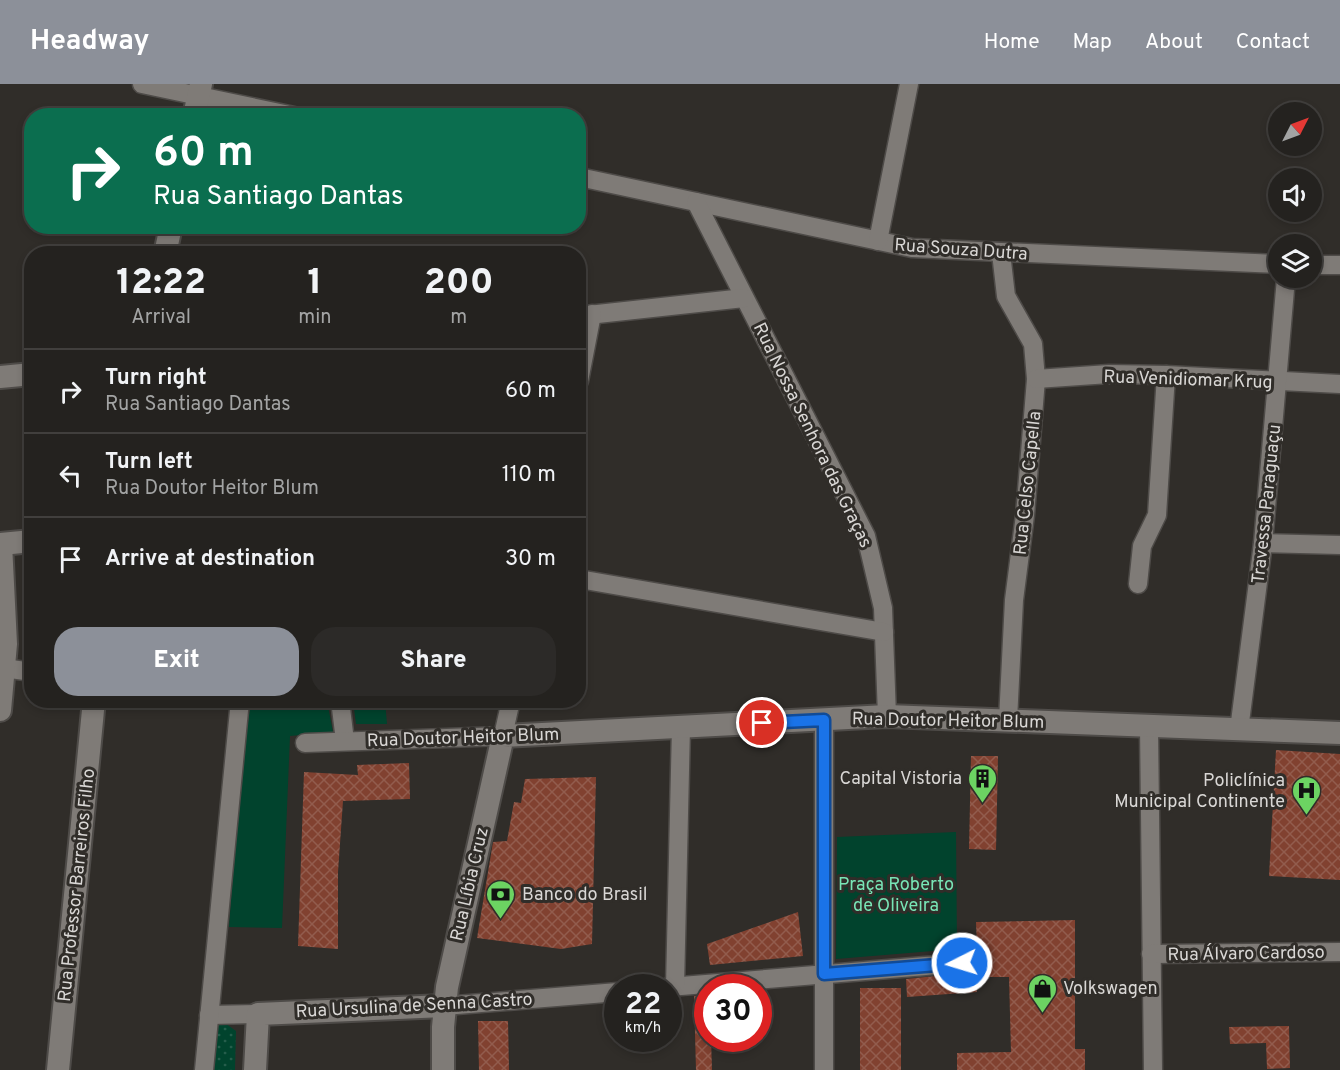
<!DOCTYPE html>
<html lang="en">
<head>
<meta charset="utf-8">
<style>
	:root { --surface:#24221f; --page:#2c2a28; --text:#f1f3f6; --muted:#a3a4a4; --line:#413f3d; --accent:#8c9099 }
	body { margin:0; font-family:Overpass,sans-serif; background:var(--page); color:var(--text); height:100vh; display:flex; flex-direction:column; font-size:22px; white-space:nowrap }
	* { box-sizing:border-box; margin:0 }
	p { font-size:20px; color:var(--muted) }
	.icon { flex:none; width:33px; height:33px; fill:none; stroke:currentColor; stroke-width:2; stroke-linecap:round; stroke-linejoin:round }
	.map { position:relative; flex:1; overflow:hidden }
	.drawer { position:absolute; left:24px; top:162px; width:562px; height:462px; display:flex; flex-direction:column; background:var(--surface); border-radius:24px; box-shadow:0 3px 9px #0003,0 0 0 2px var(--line) }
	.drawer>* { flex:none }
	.guide { position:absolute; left:24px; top:24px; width:562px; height:126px; border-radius:24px; box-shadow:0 3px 9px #0003,0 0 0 2px var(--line); background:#0b6e4f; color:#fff; overflow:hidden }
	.needle { width:39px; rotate:48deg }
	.buttons { position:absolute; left:1268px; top:18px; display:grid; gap:12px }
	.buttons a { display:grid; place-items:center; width:54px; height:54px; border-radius:50%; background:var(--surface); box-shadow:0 3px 9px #0003,0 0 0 2px var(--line); font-size:30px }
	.speed { position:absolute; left:604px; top:890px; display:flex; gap:12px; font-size:30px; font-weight:700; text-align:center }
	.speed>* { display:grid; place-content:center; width:78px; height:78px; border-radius:50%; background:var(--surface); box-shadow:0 3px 9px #0003,0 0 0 2px var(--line); line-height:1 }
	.speed small { font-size:15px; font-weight:400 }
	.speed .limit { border:9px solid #d22; background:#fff; color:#111 }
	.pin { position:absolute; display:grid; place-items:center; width:51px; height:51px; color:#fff; margin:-26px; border:3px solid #fff; border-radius:50%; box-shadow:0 2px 6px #0007 }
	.me { position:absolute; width:66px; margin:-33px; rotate:265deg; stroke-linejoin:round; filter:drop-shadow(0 0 4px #0008) }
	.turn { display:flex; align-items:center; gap:21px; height:126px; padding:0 30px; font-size:27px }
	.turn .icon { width:78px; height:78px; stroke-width:2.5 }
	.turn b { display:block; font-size:42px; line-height:51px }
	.eta { display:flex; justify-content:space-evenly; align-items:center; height:102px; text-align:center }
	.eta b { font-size:36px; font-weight:800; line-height:42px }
	.action { display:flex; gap:12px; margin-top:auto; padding:12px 30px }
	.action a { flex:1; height:69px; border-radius:24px; background:var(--accent); color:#fff; font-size:24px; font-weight:800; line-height:69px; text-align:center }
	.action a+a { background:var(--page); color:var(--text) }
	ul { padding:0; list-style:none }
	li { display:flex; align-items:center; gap:18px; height:84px; padding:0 30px; border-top:2px solid var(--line) }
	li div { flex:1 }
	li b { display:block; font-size:22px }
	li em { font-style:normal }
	header { display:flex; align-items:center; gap:36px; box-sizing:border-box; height:84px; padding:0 30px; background:var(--accent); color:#fff }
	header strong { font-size:28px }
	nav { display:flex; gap:33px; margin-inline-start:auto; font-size:21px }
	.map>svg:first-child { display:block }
	.grass { fill:url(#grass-dots) }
	.green { fill:#01432d }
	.building { fill:url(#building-cross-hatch) }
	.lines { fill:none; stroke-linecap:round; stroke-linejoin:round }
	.minor-casing { stroke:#4e4b48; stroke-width:21 }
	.tertiary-casing { stroke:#4e4b48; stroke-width:26 }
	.minor { stroke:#7f7b77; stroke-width:18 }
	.tertiary { stroke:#7f7b77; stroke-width:22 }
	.route-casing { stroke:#114b97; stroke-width:15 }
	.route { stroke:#1a73e8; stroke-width:10 }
	.labels { text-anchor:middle; stroke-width:6; stroke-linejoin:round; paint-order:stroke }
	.street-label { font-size:18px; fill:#d9d7d5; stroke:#302d29 }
	.poi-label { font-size:18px; fill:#d9d7d5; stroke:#302d29; text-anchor:end }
	.park-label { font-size:18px; fill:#78e5b6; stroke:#302d29 }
</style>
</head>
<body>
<header>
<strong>Headway</strong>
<nav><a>Home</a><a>Map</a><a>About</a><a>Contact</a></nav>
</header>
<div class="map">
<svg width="1340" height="986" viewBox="0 0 1340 986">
	<defs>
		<pattern id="grass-dots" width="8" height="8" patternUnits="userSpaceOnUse" patternTransform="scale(1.5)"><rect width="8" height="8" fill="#01432d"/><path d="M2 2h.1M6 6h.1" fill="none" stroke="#255d4b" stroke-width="1.8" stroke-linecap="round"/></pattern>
		<pattern id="building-cross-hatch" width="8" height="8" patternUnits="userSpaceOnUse" patternTransform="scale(1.5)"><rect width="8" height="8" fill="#814130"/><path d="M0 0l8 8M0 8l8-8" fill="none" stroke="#925c4d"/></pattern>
	</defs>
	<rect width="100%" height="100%" fill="#302d29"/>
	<path class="grass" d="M225,939L236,947L235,986H210L213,940Z"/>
	<g class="green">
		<path d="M251,617H327L333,648L290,652L282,844L229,843L240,696Z"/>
		<path d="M353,617H385L387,640H356Z"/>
		<path d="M956,748L957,865L836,875L837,753Z"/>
	</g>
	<g class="building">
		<path d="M1276,666L1340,670V796L1269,792Z"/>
		<path d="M971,672H998L996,766L969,765Z"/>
		<path d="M409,679L410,715L343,717L338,788V865L298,862L304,688L358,691L357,681Z"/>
		<path d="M596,693L592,860L561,865L477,854L493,758L507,757L514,718L521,719L525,695Z"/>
		<path d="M798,828L803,872L710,881L707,860Z"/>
		<path d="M1075,836V965H1085V986H957V969L1011,968L1009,893H978L976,838Z"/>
		<path d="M975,888L977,908L907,913L906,895Z"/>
		<rect x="860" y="904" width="41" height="82"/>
		<path d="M708,911V954H711L712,986H696L694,912Z"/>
		<path d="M478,937H508L509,986H479Z"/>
		<path d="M1289,942L1290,984L1267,985L1266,959L1230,960L1229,943Z"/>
	</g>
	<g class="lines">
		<defs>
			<g id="minor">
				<path d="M142,0L294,32"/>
				<path d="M579,93L912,164L1278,180"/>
				<path d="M696,118L866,452L883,524L887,632"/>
				<path d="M878,157L909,0"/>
				<path d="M1001,169L1006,212L1033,260L1036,295L1025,431L1014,516L1008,636"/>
				<path d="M1311,181H1340"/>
				<path d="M579,232L744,214"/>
				<path d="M1036,295L1109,290L1166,291L1340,300"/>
				<path d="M579,297L592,230"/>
				<path d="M1263,459L1340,461"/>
				<path d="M579,495L884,548"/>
				<path d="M1138,500L1142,462L1157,431L1166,291"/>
				<path d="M4,584L32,588"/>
				<path d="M340,616L345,657"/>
				<path d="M1149,643L1153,986"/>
				<path d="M1239,646L1263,459L1286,194"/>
				<path d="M305,659L503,652L511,616"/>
				<path d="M1151,870L1340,868"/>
				<path d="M669,903L962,879"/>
				<path d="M675,903L681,643"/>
				<path d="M444,922L618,908"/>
				<path d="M209,931L258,930"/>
				<path d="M204,986L240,616"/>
				<path d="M824,986V635"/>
			</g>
			<g id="tertiary">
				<path d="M194,32L201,0"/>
				<path d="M165,170L171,142"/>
				<path d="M0,293L32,290"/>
				<path d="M0,626L6,560L1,460L32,457"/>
				<path d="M58,986L94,616"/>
				<path d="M255,986L258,930L444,922"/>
				<path d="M443,986V943L447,903L503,652L887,632L1340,649"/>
			</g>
		</defs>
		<use href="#minor" class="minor-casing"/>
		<use href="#tertiary" class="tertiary-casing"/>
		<use href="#minor" class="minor"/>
		<use href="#tertiary" class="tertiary"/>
	</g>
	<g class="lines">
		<defs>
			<path id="route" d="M762,639L824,636V890L962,879"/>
		</defs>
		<use href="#route" class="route-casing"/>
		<use href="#route" class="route"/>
	</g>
	<defs>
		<symbol id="building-pin" viewBox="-11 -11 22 30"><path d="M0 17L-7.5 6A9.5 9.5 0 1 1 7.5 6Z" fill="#6cd362" stroke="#302d29"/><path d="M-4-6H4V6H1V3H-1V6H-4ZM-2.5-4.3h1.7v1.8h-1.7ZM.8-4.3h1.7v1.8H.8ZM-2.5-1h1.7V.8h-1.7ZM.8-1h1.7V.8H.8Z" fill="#111"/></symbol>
		<symbol id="hospital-pin" viewBox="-11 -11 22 30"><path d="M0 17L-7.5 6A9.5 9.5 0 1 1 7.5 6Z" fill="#6cd362" stroke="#302d29"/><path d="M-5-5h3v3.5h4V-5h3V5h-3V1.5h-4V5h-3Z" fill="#111"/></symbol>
		<symbol id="bank-pin" viewBox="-11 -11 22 30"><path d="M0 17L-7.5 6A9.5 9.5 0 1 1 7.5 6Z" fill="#6cd362" stroke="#302d29"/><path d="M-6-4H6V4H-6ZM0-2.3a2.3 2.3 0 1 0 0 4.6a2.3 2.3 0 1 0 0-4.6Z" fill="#111"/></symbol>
		<symbol id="shop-pin" viewBox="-11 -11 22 30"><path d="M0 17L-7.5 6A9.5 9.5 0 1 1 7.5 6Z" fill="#6cd362" stroke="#302d29"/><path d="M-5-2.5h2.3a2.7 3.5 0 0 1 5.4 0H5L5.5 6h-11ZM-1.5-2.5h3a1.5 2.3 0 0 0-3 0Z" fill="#111"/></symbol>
	</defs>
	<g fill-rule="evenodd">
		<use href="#building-pin" x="966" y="678" width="33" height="45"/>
		<use href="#hospital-pin" x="1290" y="690" width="33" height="45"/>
		<use href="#bank-pin" x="484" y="794" width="33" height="45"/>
		<use href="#shop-pin" x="1026" y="888" width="33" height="45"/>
	</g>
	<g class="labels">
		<g class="street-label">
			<text transform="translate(961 165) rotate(4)" y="6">Rua Souza Dutra</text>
			<text transform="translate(1188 295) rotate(2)" y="6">Rua Venidiomar Krug</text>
			<text transform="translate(813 351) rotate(64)" y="6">Rua Nossa Senhora das Graças</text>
			<text transform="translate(1027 399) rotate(-84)" y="6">Rua Celso Capella</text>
			<text transform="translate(1266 420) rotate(-84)" y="6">Travessa Paraguaçu</text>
			<text transform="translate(948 636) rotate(1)" y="6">Rua Doutor Heitor Blum</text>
			<text transform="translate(463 653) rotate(-2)" y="6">Rua Doutor Heitor Blum</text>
			<text transform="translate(469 800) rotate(-77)" y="6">Rua Líbia Cruz</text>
			<text transform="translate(76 801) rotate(-84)" y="6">Rua Professor Barreiros Filho</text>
			<text transform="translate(1246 869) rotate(-1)" y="6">Rua Álvaro Cardoso</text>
			<text transform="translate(414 921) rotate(-3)" y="6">Rua Ursulina de Senna Castro</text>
		</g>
		<g class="poi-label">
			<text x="962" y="700">Capital Vistoria</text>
			<text x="1285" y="702">Policlínica<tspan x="1285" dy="21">Municipal Continente</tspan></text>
			<text x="522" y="816" text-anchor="start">Banco do Brasil</text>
			<text x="1063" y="910" text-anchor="start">Volkswagen</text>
		</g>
		<g class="park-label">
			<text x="896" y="806">Praça Roberto<tspan x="896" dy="21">de Oliveira</tspan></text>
		</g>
	</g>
</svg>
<div class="buttons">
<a><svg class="needle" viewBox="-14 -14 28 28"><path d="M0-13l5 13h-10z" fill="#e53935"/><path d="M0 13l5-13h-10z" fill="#a3a4a4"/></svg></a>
<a><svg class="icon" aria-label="sound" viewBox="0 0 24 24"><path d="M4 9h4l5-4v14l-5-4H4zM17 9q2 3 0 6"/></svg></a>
<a><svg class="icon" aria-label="layers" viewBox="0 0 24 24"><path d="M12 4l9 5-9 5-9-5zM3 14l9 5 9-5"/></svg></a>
</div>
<div class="speed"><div>22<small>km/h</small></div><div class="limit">30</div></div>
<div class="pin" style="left:762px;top:639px;background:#d93025"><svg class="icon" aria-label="arrive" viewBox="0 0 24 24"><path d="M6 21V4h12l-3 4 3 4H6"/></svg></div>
<svg class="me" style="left:962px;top:879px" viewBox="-20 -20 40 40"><circle r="17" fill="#1a73e8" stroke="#fff" stroke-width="3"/><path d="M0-11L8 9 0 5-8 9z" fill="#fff"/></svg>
<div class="guide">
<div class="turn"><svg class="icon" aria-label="right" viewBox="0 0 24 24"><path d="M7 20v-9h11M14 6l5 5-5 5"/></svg><div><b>60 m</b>Rua Santiago Dantas</div></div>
</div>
<section class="drawer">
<div class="eta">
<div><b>12:22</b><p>Arrival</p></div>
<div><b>1</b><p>min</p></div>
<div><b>200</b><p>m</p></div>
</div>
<ul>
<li><svg class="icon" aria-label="right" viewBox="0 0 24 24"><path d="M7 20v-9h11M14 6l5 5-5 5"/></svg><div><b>Turn right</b><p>Rua Santiago Dantas</p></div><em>60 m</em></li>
<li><svg class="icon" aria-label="left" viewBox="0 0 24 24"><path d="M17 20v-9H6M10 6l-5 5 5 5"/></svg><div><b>Turn left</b><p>Rua Doutor Heitor Blum</p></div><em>110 m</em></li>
<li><svg class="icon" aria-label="arrive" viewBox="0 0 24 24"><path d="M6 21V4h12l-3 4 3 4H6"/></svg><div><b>Arrive at destination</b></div><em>30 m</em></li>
</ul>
<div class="action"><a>Exit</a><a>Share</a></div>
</section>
</div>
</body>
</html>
